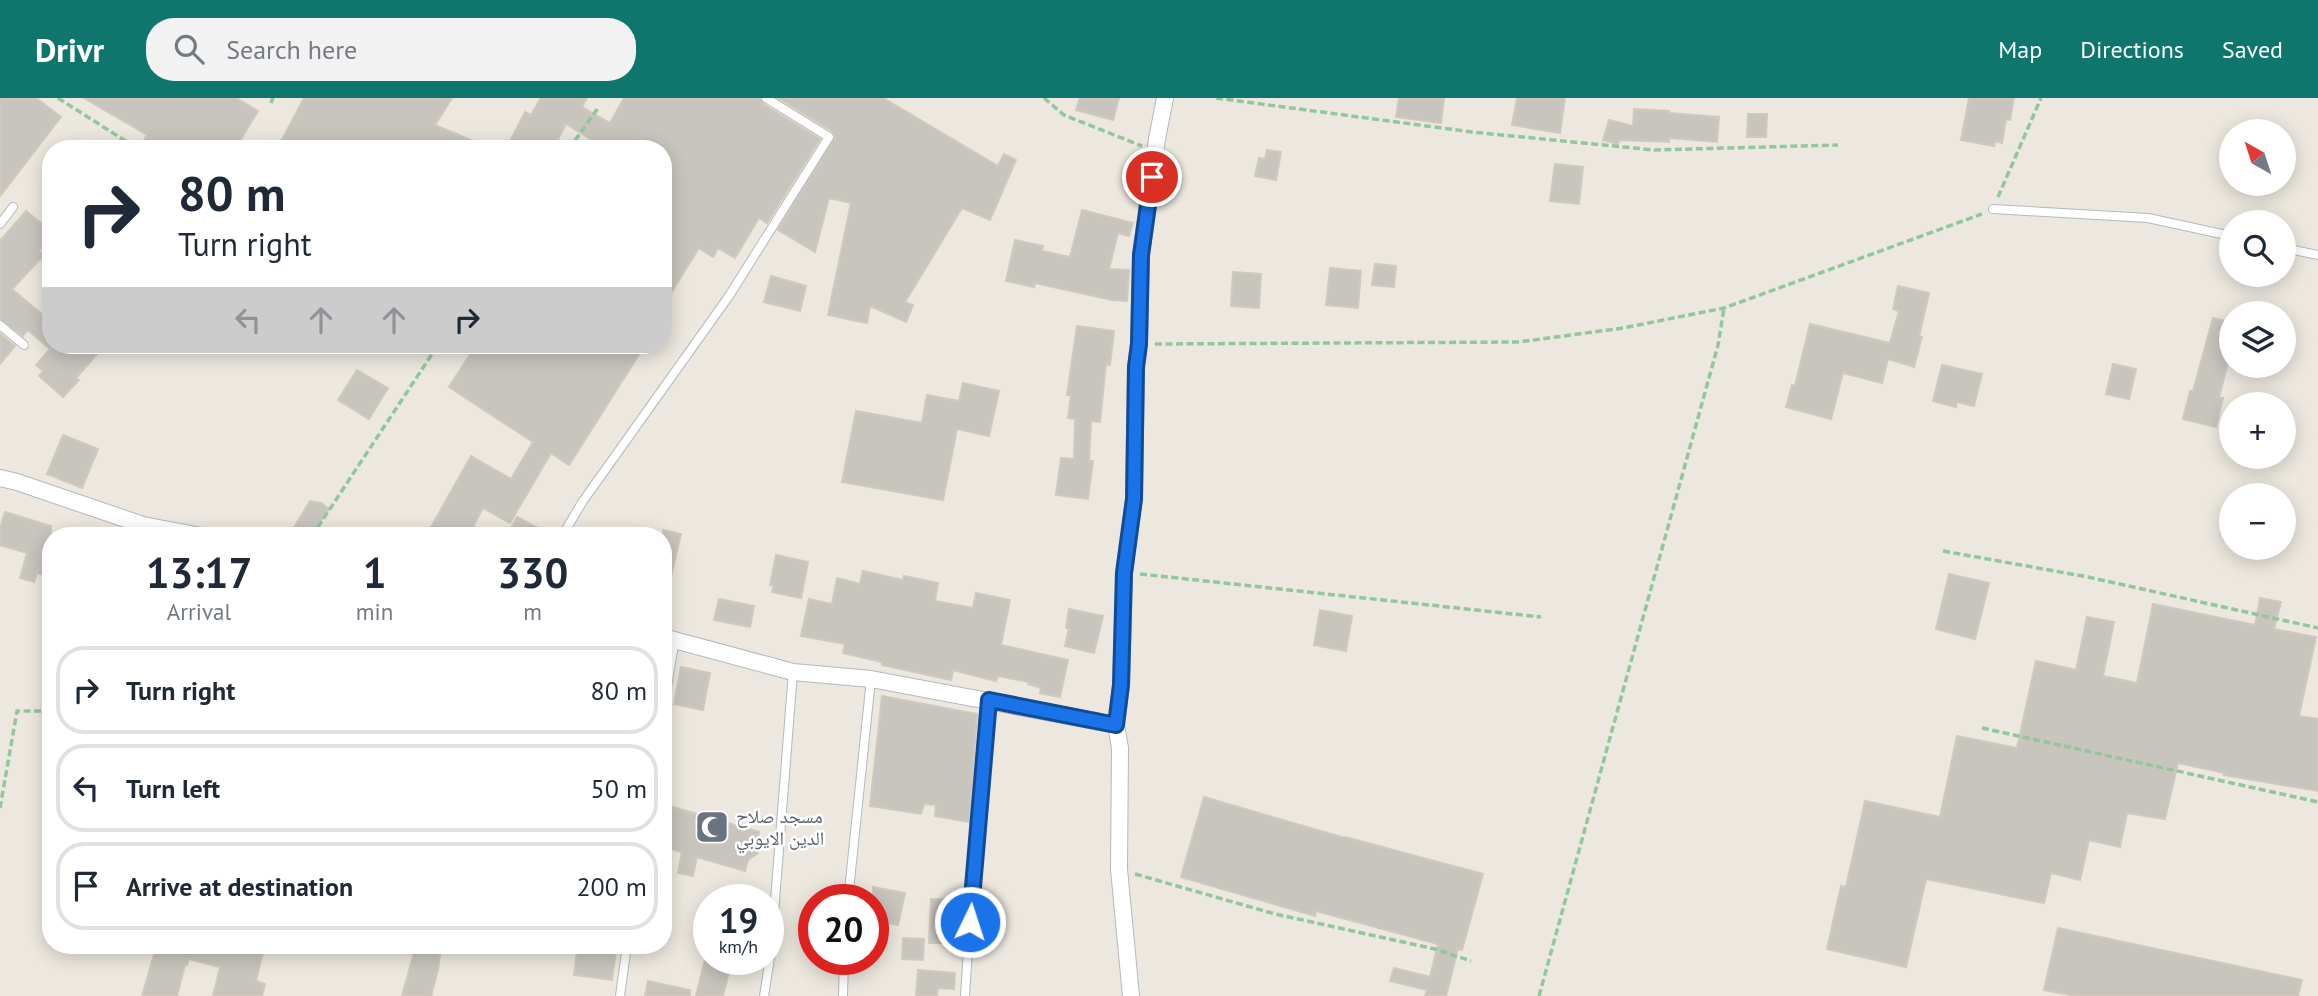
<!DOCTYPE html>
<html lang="en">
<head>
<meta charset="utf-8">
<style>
	:root { --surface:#fff; --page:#f2f2f3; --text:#1f2937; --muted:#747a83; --line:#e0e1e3; --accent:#0f766e }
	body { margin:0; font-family:"PT Sans","Noto Naskh Arabic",sans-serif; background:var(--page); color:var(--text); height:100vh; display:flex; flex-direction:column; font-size:26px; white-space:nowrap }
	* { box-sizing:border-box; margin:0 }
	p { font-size:23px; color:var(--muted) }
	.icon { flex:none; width:38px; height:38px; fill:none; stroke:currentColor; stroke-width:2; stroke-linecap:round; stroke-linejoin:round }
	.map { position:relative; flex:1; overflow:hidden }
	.sheet { position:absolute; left:42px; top:429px; width:630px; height:427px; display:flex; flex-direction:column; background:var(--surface); border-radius:28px; box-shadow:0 4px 18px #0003 }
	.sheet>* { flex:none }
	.hud { position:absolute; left:42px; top:42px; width:630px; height:214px; border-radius:28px; box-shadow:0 4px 18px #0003; background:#fff; color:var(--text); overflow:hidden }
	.needle { width:46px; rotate:321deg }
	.fabs { position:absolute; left:2219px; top:21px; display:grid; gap:14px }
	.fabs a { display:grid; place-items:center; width:77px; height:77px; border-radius:50%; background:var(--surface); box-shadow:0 4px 18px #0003; font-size:35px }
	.speed { position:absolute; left:693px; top:786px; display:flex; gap:14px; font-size:35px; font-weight:700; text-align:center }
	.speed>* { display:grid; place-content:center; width:91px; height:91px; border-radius:50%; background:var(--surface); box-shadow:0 4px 18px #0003; line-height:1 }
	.speed small { font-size:18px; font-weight:400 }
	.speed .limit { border:10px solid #d22; background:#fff; color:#111 }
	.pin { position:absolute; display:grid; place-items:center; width:60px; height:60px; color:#fff; margin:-30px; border:4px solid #fff; border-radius:50%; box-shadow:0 2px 7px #0007 }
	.me { position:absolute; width:77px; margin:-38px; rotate:4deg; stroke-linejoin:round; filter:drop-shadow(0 0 5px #0008) }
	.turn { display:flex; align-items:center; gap:24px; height:147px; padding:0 21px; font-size:32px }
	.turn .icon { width:91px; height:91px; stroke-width:2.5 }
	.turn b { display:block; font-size:49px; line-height:60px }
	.lanes { display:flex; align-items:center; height:66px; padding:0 21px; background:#0003; justify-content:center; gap:35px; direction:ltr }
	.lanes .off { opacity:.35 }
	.eta { display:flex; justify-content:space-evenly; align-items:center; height:119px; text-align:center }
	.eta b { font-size:42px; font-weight:800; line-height:49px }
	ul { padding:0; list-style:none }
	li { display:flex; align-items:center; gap:21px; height:88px; margin:0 14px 10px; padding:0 7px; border:4px solid var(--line); border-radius:28px }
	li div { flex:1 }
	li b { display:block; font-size:26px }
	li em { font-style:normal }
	header { display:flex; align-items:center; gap:42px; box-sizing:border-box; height:98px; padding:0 35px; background:var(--accent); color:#fff }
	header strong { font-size:33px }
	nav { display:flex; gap:38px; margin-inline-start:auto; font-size:24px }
	.search { width:490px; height:63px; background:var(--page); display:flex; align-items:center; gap:18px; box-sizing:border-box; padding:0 24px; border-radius:28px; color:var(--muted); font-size:26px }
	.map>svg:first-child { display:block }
	.building { fill:#c8c5be; stroke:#d0c9bd; stroke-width:2 }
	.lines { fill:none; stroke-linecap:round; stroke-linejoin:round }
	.service-casing { stroke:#b5b8bd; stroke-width:10 }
	.minor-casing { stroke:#b5b8bd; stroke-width:18 }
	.path { stroke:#93c69c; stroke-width:3.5; stroke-dasharray:7 3.5; stroke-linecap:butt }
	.service { stroke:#fff; stroke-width:8 }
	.minor { stroke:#fff; stroke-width:16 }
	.route-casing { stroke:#114b97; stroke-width:18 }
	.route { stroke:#1a73e8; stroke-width:12 }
	.labels { text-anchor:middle; stroke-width:5; stroke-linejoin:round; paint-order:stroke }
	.worship-label { font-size:19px; fill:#5b616d; stroke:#fff; text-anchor:start }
</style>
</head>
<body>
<header>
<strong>Drivr</strong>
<div class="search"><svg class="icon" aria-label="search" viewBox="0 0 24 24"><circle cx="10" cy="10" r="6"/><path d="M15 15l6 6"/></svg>Search here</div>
<nav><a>Map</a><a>Directions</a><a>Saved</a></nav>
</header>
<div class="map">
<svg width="2318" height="898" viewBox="0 0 2318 898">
	<rect width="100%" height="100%" fill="#ece8df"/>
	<g class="building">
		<path d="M0,0H36L61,19L0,98Z"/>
		<path d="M84,0H236L258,13L235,51H139L147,37Z"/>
		<path d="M304,0H452L435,27L492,51H277Z"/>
		<path d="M541,0H587L582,9L610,25L624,0H760L763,6L820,41L767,125L759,120L735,160L718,150L713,159L699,150L663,208V51H584L590,41L566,26L553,51H506L525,14L531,17Z"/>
		<path d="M778,0H883L998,68L1004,56L1016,62L990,122L962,110L905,204L913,207L906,224L870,208L867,225L828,217L851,105L829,100L815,154L778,132L835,39L832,33Z"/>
		<path d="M1080,0H1119L1113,22L1076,12Z"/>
		<path d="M1399,0H1444L1441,25L1396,19Z"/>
		<path d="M1517,0H1565L1560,35L1512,27Z"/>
		<path d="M1969,0H2014L2010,22L2006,21L2002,45L1995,43L1994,48L1961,42Z"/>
		<path d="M1634,11L1669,13V15L1719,19L1717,44L1669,40V44L1619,42L1618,46L1603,42L1609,22L1633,28Z"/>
		<path d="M1748,16H1767L1766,39H1747Z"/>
		<path d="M1267,52L1281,54L1276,82L1255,78L1259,60L1265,61Z"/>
		<path d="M1555,66L1583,69L1579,106L1550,103Z"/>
		<path d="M1082,112L1133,125L1129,138L1118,135L1109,171L1129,172L1127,203L1112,202L1035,185L1034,189L1006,183L1015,142L1043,148L1042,153L1070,159Z"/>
		<path d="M26,113L51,133V138L39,153L44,157L12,191L51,224V250L54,247H91L99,254L76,280L79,282L63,299L39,278L43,273L36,267L50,251L28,232L23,238L0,221V143Z"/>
		<path d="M1375,166L1396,168L1394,189L1372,187Z"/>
		<path d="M1330,170L1361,173L1358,210L1326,207Z"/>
		<path d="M1233,174L1261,176L1259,210L1231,208Z"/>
		<path d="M771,178L806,188L800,213L764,204Z"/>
		<path d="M1898,188L1929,195L1919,239H1922L1914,269L1888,261L1882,285L1843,275L1831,321L1786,309L1792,287L1795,288L1810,226L1890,245L1899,213L1893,211Z"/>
		<path d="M2213,220L2231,224V252L2219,300H2223L2216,329L2183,321L2190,293H2193Z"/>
		<path d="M1077,228L1114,233L1110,267L1106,266L1100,324L1091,323L1089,363H1093L1088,401L1056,397L1061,360L1074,361L1075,321L1068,320L1071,297H1067Z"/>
		<path d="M0,236L15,248L0,266Z"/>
		<path d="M476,247H645L569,367L551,355L510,425L483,410L468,438H426L471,358L511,381L533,344L449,289Z"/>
		<path d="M2113,266L2136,271L2129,301L2106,296Z"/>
		<path d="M1942,267L1982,276L1974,308L1957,304L1956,309L1933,303Z"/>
		<path d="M357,272L388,290L369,321L338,302Z"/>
		<path d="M963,285L999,293L989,338L957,331L943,402L842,384L856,313L922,325L927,297L959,303Z"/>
		<path d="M63,337L98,351L82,390L47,376Z"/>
		<path d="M310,403L321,405L329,411L311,438H293L297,432L293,431Z"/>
		<path d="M5,414L51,428V479L37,475L34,484L20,480L27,455L0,447V430Z"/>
		<path d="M517,419L553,438H507Z"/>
		<path d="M663,432L681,436L669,486L663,485Z"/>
		<path d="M776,457L808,464L801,500L772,494L774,488L770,487Z"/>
		<path d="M863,473L903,482L904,478L938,485L935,503L973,510L976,495L1010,502L1001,547L1068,562L1060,599L1040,595L1041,590L1028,586L1029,584L998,578L996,583L953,572L951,582L882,567V564L843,555L845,546L801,538L809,501L832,506L837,480L860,486Z"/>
		<path d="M1949,476L1989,485L1975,541L1936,531Z"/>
		<path d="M2260,500L2281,504L2274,531L2316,539L2299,618L2318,621V693L2224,677L2225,675L2178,665L2165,721L2127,715L2120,749L2089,742L2080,782L2051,775L2044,805L1926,781L1906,869L1827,851L1841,788L1846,789L1865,703L1940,719L1957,638L2017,650L2036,563L2076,572L2087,519L2114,524L2103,578L2137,585L2153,506L2255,527Z"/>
		<path d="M719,501L754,508L750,529L714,522Z"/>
		<path d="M1069,511L1103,518L1094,555L1065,548L1069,530H1066Z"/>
		<path d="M1320,512L1352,518L1346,553L1314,547Z"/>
		<path d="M681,569L710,575L703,612L674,606Z"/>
		<path d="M882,598L977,616L969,724L935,718L936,707L924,706L921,716L870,708Z"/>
		<path d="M1204,699L1345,740V739L1483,776L1462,852L1458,851L1446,898H1425L1427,892L1390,883L1394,870L1430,879L1438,846L1316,813L1315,818L1181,779Z"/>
		<path d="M666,707L759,734L758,740L760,751L757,756L748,762L745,773L697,759L693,778L678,775L682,754L663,749V716Z"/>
		<path d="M873,789L905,795L898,827L873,822Z"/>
		<path d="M931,801L961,802L960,835L946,834L945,845H929Z"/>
		<path d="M2058,830L2302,882L2298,898H2075L2044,892Z"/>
		<path d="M903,840L924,841L923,862L902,861Z"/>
		<path d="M153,847H250L264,850L256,883L265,886L262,898H213L220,869L189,861L187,867H185L177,898H142L155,853L152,852Z"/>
		<path d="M416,847H441L438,872L431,898H402Z"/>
		<path d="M578,847H617L612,882L574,877Z"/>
		<path d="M705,861H732L723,898H696Z"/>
		<path d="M918,872L955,875L954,891L938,890L937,898H916Z"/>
		<path d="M648,883L690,892V898H645Z"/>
	</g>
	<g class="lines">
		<defs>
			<g id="service">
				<path d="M1993,111L2148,120L2231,138"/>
				<path d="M0,126L13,109"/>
				<path d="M2284,150L2318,157"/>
				<path d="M0,227L24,247"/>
				<path d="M562,438L583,403L729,198L829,39L766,0"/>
				<path d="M663,612L675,541"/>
				<path d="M848,802L871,581"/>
				<path d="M620,898L627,847"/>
				<path d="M764,898L771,853L793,574"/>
				<path d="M843,898L844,861"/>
				<path d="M965,898L973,775L989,602"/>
			</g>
			<g id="minor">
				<path d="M0,380L17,384L143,427L201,438"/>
				<path d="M663,539L793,574L871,581L1116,627"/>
				<path d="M1131,898L1119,771L1120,650L1116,627L1121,587L1124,475L1134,401L1136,269L1139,246L1141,157L1157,41L1165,0"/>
			</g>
		</defs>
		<use href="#service" class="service-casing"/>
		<use href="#minor" class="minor-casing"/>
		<g class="path">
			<path d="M58,0L138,51"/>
			<path d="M1044,0L1064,17L1142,48"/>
			<path d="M1216,0L1472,34L1654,52L1838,47"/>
			<path d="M271,5L273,0"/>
			<path d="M569,51L598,10"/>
			<path d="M1998,99L2041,0"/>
			<path d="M1155,246L1519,244L1623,230L1724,210L1982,116"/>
			<path d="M312,438L438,247"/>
			<path d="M1943,453L2088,479L2318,530"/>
			<path d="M1140,476L1541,519"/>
			<path d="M1982,630L2318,704"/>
			<path d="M0,710L17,613H51"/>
			<path d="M1135,776L1275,816L1435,851L1471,863"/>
			<path d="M1539,898L1718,247L1724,210"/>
		</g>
		<use href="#service" class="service"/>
		<use href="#minor" class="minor"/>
	</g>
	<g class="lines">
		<defs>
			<path id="route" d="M970,824L989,602L1116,627L1121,587L1124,475L1134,401L1136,269L1139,246L1141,157L1152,79"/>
		</defs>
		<use href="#route" class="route-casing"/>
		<use href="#route" class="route"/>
	</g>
	<defs>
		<symbol id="mosque-square" viewBox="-11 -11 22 22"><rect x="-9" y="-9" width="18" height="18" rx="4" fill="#6b7280" stroke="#fff"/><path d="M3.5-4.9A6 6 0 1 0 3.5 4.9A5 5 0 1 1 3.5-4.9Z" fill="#fff"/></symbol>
	</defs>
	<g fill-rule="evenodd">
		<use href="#mosque-square" x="693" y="710" width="38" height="38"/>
	</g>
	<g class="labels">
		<g class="worship-label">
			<text x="736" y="725">مسجد صلاح<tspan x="736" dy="22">الدين الايوبي</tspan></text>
		</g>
	</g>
</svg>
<div class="fabs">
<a><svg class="needle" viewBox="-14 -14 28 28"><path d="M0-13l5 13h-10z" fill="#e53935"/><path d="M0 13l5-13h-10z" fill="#747a83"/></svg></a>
<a><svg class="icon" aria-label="search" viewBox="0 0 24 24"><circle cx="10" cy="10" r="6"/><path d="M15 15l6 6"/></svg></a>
<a><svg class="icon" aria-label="layers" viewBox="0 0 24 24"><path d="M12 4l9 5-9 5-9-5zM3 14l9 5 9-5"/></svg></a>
<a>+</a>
<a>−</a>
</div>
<div class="speed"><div>19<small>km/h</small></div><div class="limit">20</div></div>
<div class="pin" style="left:1152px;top:79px;background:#d93025"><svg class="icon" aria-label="arrive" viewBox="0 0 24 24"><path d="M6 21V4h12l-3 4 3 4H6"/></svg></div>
<svg class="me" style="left:970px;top:824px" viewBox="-20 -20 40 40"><circle r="17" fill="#1a73e8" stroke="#fff" stroke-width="3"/><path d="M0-11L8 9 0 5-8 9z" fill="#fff"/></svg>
<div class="hud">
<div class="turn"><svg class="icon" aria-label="right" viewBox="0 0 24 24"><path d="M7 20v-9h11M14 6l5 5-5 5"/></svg><div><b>80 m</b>Turn right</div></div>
<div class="lanes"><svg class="icon off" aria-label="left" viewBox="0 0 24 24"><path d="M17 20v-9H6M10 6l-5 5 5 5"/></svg><svg class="icon off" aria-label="ahead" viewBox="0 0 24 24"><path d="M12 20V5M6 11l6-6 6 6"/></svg><svg class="icon off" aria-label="ahead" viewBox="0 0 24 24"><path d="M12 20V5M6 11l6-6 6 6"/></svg><svg class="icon" aria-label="right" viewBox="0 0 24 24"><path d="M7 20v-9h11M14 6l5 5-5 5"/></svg></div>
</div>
<section class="sheet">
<div class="eta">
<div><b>13:17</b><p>Arrival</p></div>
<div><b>1</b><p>min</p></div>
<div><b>330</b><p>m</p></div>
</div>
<ul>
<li><svg class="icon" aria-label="right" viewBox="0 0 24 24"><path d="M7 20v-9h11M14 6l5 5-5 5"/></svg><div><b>Turn right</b></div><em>80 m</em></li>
<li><svg class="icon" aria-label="left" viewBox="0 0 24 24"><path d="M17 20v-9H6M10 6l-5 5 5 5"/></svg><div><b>Turn left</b></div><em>50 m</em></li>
<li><svg class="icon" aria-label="arrive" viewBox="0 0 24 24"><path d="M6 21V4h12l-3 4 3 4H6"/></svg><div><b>Arrive at destination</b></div><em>200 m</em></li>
</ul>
</section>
</div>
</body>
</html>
